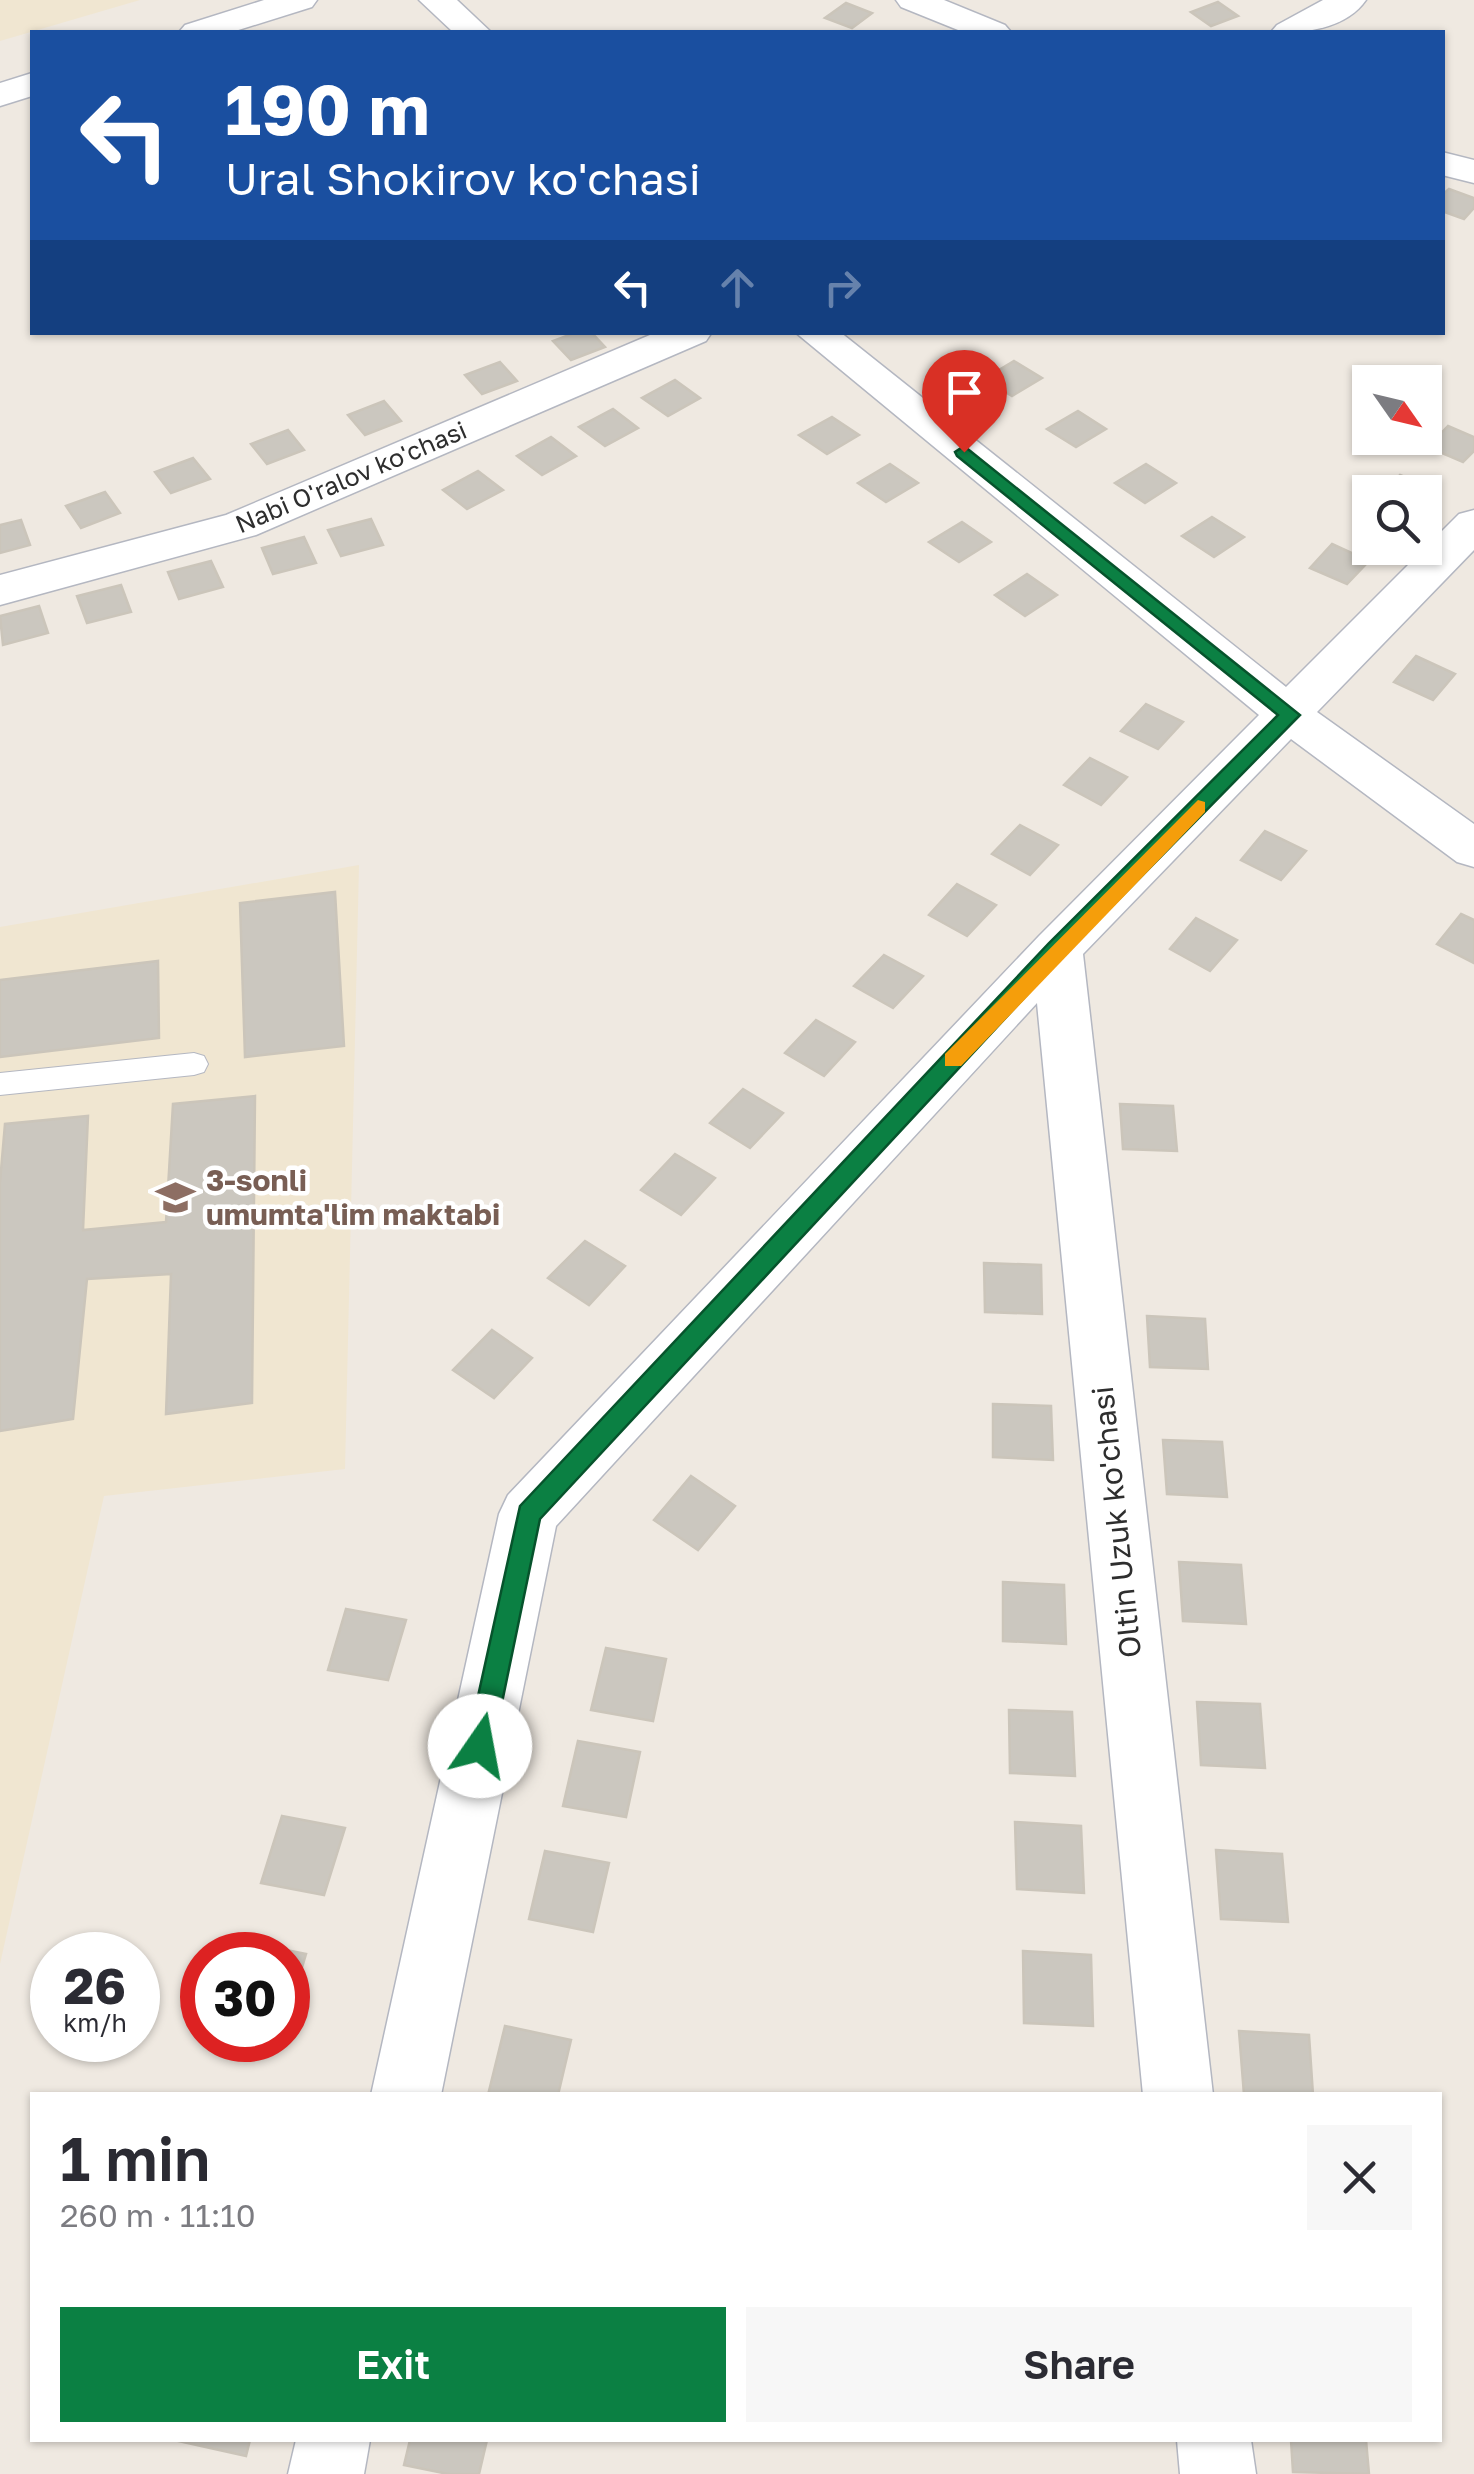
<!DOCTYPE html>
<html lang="en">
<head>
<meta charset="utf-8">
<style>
	:root { --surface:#fff; --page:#f7f7f7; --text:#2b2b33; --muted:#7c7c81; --accent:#0b8043 }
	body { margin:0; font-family:"Golos Text",sans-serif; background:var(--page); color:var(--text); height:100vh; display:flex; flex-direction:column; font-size:38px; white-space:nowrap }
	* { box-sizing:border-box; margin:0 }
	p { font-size:32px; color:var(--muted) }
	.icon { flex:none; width:55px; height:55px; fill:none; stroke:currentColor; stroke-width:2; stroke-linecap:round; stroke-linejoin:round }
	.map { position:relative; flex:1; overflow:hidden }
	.panel { position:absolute; left:30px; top:2092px; width:1412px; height:350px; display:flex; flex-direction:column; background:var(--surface); border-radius:0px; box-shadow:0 2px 8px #0004 }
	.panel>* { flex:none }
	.top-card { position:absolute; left:30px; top:30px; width:1415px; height:305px; border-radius:0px; box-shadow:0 2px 8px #0004; background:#1a4fa0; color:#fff; overflow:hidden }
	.needle { width:65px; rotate:124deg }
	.fabs { position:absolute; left:1352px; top:365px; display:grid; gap:20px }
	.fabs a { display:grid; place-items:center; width:90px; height:90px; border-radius:0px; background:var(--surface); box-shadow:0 2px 8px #0004; font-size:50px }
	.speed { position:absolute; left:30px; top:1932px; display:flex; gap:20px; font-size:50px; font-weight:700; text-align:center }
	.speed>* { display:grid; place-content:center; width:130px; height:130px; border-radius:50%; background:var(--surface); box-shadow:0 2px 8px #0004; line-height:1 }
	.speed small { font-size:25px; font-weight:400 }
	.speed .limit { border:15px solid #d22; background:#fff; color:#111 }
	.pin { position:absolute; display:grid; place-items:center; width:85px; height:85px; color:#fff; margin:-102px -42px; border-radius:50% 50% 50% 0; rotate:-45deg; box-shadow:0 0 10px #0007 }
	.pin .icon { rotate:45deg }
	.me { position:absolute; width:110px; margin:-55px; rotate:12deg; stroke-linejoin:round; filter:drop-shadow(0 0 8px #0008) }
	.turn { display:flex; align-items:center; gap:35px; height:210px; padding:0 30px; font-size:45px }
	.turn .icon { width:130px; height:130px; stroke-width:2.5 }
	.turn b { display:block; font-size:70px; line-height:85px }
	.lanes { display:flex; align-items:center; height:95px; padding:0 30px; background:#0003; justify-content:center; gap:50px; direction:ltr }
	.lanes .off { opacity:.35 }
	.round { display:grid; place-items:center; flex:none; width:105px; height:105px; border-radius:0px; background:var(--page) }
	.headline { display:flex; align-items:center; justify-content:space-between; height:170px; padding:0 30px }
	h1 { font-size:60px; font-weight:600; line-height:75px }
	.primary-button { display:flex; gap:20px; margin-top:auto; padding:20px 30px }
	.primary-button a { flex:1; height:115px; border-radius:0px; background:var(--accent); color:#fff; font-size:40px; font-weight:600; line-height:115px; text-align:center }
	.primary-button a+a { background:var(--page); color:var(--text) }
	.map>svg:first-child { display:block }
	.education { fill:#f0e6d1 }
	.building { fill:#cbc7bf; stroke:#cbc5ba; stroke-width:2.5 }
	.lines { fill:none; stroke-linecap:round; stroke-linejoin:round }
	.service-casing { stroke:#b4b7c1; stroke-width:2 }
	.minor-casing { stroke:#b4b7c1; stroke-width:3 }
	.secondary-casing { stroke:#b4b7c1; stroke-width:3 }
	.service { fill:#fff; fill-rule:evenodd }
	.minor { fill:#fff; fill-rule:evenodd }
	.secondary { fill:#fff; fill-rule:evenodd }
	.route { fill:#0b8043; stroke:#07532c; stroke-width:2.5 }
	.slow { fill:#f59e0b }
	.labels { text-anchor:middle; stroke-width:9; stroke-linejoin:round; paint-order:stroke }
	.far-street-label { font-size:25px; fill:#2e2e2e; stroke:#fff }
	.education-label { font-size:30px; font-weight:bold; fill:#785e54; stroke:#fff; text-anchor:start }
	.street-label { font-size:30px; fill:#2e2e2e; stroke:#fff }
</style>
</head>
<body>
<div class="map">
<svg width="1474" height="2474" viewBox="0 0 1474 2474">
	<rect width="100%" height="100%" fill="#efe9e1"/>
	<g class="education">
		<path d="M0,0H140L0,41Z"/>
		<path d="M359,865L345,1469L104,1496L0,1964V927Z"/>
	</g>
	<g class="building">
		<path d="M1218,2L1238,16L1211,26L1191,12Z"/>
		<path d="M846,3L872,13L852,28L825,18Z"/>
		<path d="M1449,189L1474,198V208L1464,219L1442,211V195Z"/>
		<path d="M577,332H591L605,347L571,360L553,341Z"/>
		<path d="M1014,361L1042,378L1012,396L984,379Z"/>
		<path d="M500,362L517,381L482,394L465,375Z"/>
		<path d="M675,380L700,398L668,416L642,398Z"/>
		<path d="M384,401L401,421L365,435L348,415Z"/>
		<path d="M613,409L638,428L605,446L579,427Z"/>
		<path d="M1078,411L1106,429L1076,447L1047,429Z"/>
		<path d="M832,417L859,435L827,454L799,435Z"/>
		<path d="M1448,426L1474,437V451L1463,462L1428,447Z"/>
		<path d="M288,430L304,450L267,464L251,444Z"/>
		<path d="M551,437L576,456L542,475L517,456Z"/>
		<path d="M193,458L210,479L171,493L155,472Z"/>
		<path d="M890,464L918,483L886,502L858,483Z"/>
		<path d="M1146,464L1176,483L1145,503L1115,483Z"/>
		<path d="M478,471L503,490L467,509L443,490Z"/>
		<path d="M1400,475L1435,490L1425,502V492H1384Z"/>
		<path d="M105,492L120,513L81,528L66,506Z"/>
		<path d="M1212,517L1244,537L1214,557L1182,536Z"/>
		<path d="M371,519L383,545L341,556L328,530Z"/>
		<path d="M21,520L30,545L0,553V525Z"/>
		<path d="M962,522L991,542L959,562L929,542Z"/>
		<path d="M304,537L316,563L273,574L262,548Z"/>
		<path d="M1332,544L1369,561L1347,584L1310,568Z"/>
		<path d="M211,561L223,587L179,599L168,572Z"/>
		<path d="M1027,574L1057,595L1025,616L995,595Z"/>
		<path d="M121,585L131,612L87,623L77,596Z"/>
		<path d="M39,606L48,633L3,645L0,616Z"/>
		<path d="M1416,656L1455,674L1433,700L1394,682Z"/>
		<path d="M1146,704L1183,722L1158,749L1121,731Z"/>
		<path d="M1090,758L1127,777L1101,805L1064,785Z"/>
		<path d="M1020,825L1058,845L1030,875L992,854Z"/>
		<path d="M1265,831L1306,851L1281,880L1241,860Z"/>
		<path d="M957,884L996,905L967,936L929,915Z"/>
		<path d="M335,892L344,1046L245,1057L240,903Z"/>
		<path d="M1461,914L1474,920V963L1437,944Z"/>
		<path d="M1196,918L1237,940L1210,971L1170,949Z"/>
		<path d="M884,955L923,976L893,1008L854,986Z"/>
		<path d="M158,961L159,1038L0,1057V980Z"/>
		<path d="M816,1020L855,1042L824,1076L785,1053Z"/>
		<path d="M743,1089L783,1113L750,1148L710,1123Z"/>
		<path d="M255,1096L252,1403L166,1414L171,1274L87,1279L73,1419L0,1431V1182L5,1124L88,1116L83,1230L166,1222L173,1104Z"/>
		<path d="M1120,1104L1173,1106L1177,1151L1123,1149Z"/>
		<path d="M675,1154L715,1178L681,1215L641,1190Z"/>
		<path d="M585,1241L625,1266L589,1305L548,1278Z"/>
		<path d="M984,1263L1041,1265L1042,1314L985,1312Z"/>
		<path d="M1147,1316L1205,1319L1208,1369L1150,1367Z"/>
		<path d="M492,1330L532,1358L494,1398L453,1370Z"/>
		<path d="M993,1404L1051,1406L1053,1460L993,1457Z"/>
		<path d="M1163,1440L1222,1442L1227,1497L1167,1494Z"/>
		<path d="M691,1476L735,1506L698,1550L654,1520Z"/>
		<path d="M1179,1562L1241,1565L1246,1624L1183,1621Z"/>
		<path d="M1003,1582L1064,1585L1066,1644L1003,1641Z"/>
		<path d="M346,1609L406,1620L388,1680L328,1670Z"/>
		<path d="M606,1648L666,1659L653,1721L591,1710Z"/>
		<path d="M1197,1702L1260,1704L1265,1768L1201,1765Z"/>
		<path d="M1009,1710L1072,1712L1075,1776L1010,1773Z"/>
		<path d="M578,1741L640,1752L626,1817L563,1806Z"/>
		<path d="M282,1816L345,1828L324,1895L261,1883Z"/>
		<path d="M1015,1822L1081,1826L1084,1893L1017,1889Z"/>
		<path d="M1216,1850L1282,1854L1288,1922L1221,1919Z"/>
		<path d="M545,1851L609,1863L593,1932L529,1919Z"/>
		<path d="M242,1941L306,1954L288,2015V1955H237Z"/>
		<path d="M1023,1951L1091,1955L1093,2026L1024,2023Z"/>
		<path d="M505,2026L571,2040L558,2095H488Z"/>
		<path d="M1239,2031L1309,2035L1313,2095H1244Z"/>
		<path d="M174,2440H250L246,2456Z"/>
		<path d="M410,2440H487L479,2474H448L404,2465Z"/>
		<path d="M1291,2440H1366L1369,2474L1293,2472Z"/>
	</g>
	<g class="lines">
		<defs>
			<path id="service" d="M194,1053L204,1056L208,1064L204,1072L194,1075L0,1095V1073Z"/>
			<g id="minor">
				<path d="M419,0H457L491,32H453Z"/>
				<path d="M896,0H944L1005,25L1011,32H963L901,7Z"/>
				<path d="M1323,0H1366C1346,29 1303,34 1271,32L1277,25Z"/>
				<path d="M1442,152L1474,160V183L1442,175Z"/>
				<path d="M657,332H712L706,341L256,535L0,605V575L226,515Z"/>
				<path d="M795,332H840L1286,687L1459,514L1474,510V550L1317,712L1474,824V867L1457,862L1291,739L1083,954L1213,2095H1143L1037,1003L556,1526L441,2095H371L499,1514L508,1495L1039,936L1259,715Z"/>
				<path d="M296,2440H370L364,2474H288Z"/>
				<path d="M1177,2440H1251L1256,2474H1180Z"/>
			</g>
			<g id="secondary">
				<path d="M264,0H317L312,7L232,32H179L185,25Z"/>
				<path d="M32,73V96L0,106V83Z"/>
			</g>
		</defs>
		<use href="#service" class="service-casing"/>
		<use href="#minor" class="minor-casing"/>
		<use href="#secondary" class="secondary-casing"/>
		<use href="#service" class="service"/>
		<use href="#minor" class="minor"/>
		<use href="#secondary" class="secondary"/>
	</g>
	<path class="route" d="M964,446L1300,715L1064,955L540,1519L493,1746L489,1755L480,1759L470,1755L467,1746L520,1506L1049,943L1278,715L957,456L955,452Z"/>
	<path class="slow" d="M1198,800L1205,802V812L961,1066H945V1054Z"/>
	<defs>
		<symbol id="school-bare" viewBox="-9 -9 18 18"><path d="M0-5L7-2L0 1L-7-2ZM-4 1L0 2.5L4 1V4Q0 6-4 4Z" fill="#8d6e63" stroke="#fff" stroke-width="2.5" paint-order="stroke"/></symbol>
	</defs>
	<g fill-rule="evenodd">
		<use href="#school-bare" x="148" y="1170" width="55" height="55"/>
	</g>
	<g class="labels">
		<g class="far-street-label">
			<text transform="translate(351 477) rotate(-23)" y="9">Nabi O'ralov ko'chasi</text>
		</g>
		<g class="education-label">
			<text x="206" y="1191">3-sonli<tspan x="206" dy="34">umumta'lim maktabi</tspan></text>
		</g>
		<g class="street-label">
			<text transform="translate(1117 1522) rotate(-96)" y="10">Oltin Uzuk ko'chasi</text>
		</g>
	</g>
</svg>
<div class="fabs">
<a><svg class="needle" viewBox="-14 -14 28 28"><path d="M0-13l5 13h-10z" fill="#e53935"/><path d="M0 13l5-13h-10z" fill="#7c7c81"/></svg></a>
<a><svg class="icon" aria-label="search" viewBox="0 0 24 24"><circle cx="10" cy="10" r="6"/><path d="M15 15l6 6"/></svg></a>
</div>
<div class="speed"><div>26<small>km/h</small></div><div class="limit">30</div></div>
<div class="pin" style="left:964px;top:452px;background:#d93025"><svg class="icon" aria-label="arrive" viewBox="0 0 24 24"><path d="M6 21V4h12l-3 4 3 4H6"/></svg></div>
<svg class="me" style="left:480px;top:1746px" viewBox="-20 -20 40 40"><circle r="19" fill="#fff"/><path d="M0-13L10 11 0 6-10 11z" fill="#0b8043"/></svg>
<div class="top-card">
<div class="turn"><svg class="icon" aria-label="left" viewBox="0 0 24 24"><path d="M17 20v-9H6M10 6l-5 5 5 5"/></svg><div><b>190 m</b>Ural Shokirov ko'chasi</div></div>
<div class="lanes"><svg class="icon" aria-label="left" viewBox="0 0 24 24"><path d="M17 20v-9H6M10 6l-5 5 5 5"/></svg><svg class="icon off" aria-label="ahead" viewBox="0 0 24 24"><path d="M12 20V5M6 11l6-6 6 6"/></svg><svg class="icon off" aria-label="right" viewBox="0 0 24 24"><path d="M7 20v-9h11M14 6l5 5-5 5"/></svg></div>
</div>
<section class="panel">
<div class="headline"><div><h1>1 min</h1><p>260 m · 11:10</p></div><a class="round"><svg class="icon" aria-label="close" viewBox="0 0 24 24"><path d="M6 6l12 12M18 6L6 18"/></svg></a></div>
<div class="primary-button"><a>Exit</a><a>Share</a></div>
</section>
</div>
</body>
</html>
